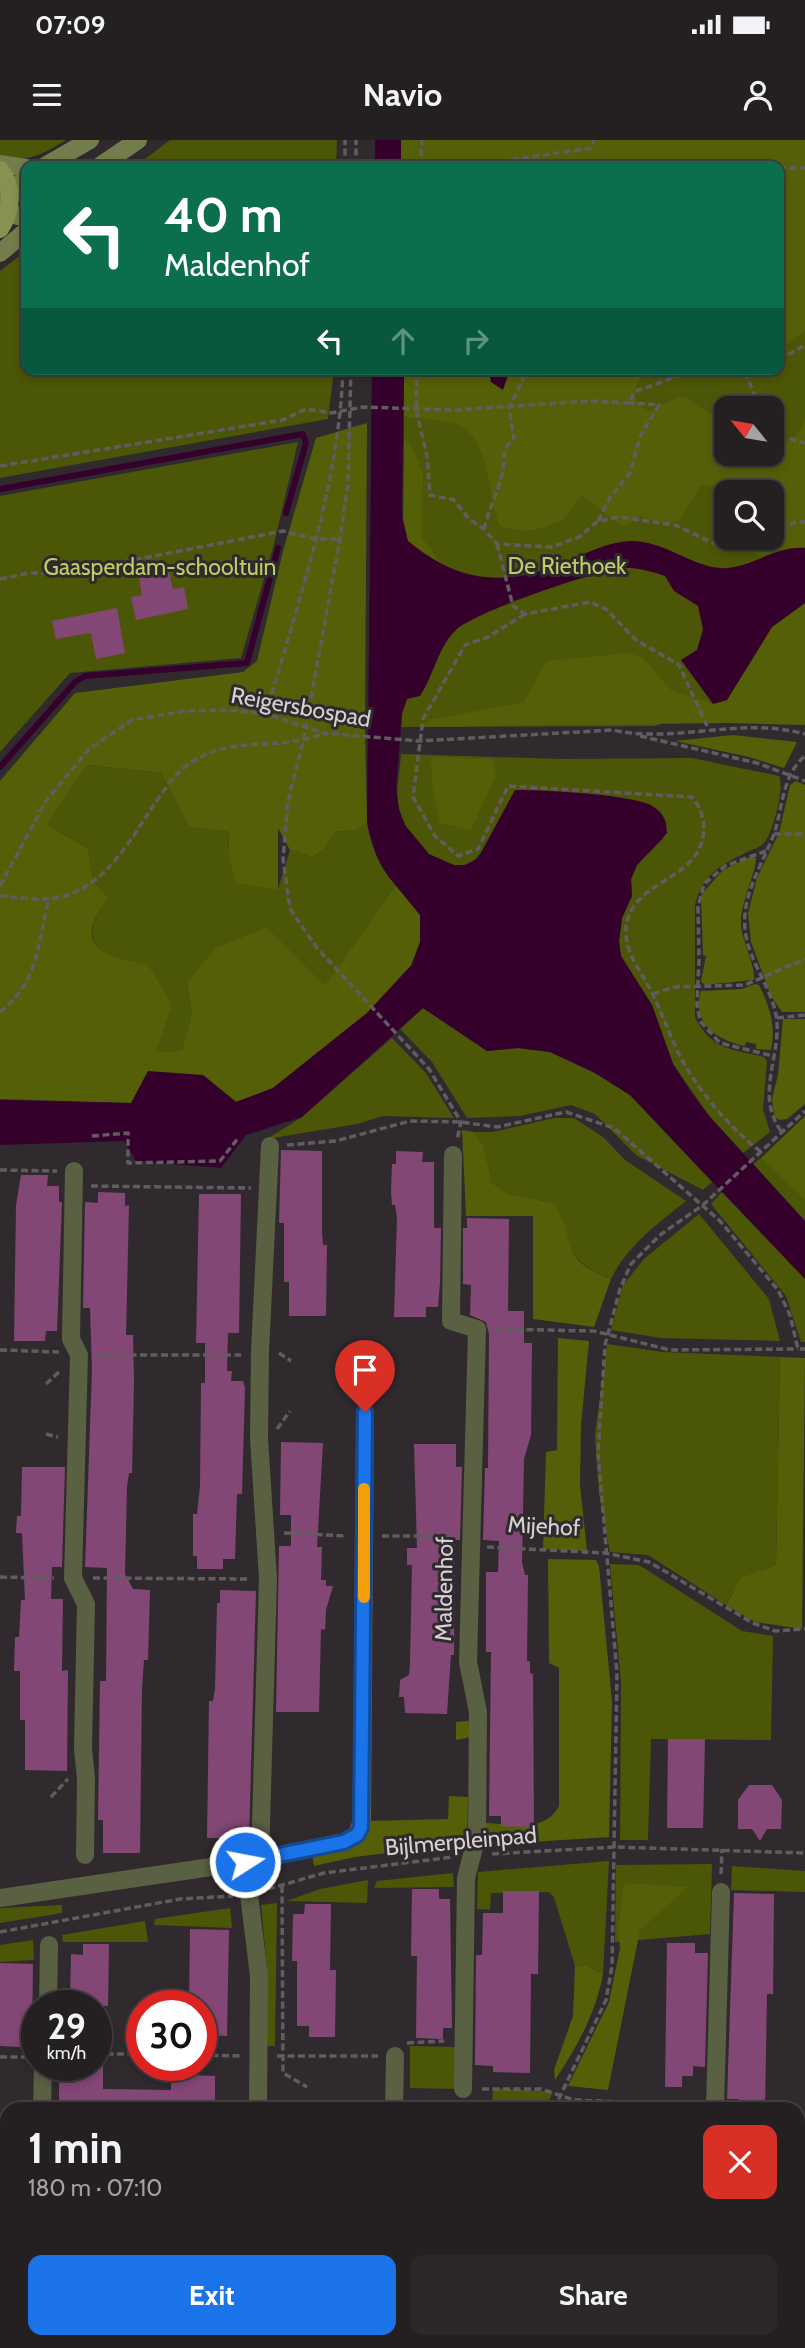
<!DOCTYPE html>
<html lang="en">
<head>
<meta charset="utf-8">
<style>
	:root { --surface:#242022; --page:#2c282a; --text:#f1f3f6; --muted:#a3a3a5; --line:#413e40; --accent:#1a73e8 }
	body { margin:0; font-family:Cabin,sans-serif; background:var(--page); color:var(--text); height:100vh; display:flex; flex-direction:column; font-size:26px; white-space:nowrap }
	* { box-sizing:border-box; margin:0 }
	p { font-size:23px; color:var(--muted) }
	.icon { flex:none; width:38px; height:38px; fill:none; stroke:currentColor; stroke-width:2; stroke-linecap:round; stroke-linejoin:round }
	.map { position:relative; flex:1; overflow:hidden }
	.side { position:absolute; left:0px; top:1962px; width:805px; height:247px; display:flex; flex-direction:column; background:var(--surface); border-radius:21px 21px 0 0; box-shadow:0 4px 10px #0003,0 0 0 2px var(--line) }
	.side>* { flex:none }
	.top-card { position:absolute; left:21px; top:21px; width:763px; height:214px; border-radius:14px; box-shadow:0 4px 10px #0003,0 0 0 2px var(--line); background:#0b6e4f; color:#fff; overflow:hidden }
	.needle { width:46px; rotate:300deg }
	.tools { position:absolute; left:714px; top:256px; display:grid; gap:14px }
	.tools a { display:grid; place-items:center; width:70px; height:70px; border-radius:14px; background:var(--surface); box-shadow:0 4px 10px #0003,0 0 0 2px var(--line); font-size:35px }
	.speed { position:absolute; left:21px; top:1850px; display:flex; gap:14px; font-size:35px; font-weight:700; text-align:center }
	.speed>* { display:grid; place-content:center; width:91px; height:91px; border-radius:50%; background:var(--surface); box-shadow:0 4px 10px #0003,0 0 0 2px var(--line); line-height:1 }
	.speed small { font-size:18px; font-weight:400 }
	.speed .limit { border:10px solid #d22; background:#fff; color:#111 }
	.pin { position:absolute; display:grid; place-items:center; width:60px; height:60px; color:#fff; margin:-72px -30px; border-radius:50% 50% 50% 0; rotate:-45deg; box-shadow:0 0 7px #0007 }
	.pin .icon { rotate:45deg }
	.me { position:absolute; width:77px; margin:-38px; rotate:79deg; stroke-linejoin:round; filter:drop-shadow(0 0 5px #0008) }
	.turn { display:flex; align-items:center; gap:24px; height:147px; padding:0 28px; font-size:32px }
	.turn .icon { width:91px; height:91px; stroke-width:2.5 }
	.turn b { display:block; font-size:49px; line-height:60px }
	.lanes { display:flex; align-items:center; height:66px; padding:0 28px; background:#0003; justify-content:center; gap:35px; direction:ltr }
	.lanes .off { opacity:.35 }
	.round { display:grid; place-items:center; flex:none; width:74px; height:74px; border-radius:14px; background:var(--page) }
	.headline { display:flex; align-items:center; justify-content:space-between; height:119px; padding:0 28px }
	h1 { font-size:42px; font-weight:700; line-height:52px }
	.cta { display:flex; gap:14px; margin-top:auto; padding:14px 28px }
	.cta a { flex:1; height:80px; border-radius:14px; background:var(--accent); color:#fff; font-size:28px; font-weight:700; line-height:80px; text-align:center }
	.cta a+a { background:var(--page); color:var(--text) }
	.status { display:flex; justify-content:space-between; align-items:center; height:49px; padding:0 35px; background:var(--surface); direction:ltr }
	.status svg { height:19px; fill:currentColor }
	header { display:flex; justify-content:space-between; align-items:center; height:91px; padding:0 28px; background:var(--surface); font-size:32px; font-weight:700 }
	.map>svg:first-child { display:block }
	.green { fill:#4c5607; fill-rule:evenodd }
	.forest { fill:#545f08 }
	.water { fill:#35002c }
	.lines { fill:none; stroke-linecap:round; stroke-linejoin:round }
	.stream { stroke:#35002c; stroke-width:6 }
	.building { fill:#834775 }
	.path { stroke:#625c60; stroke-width:3.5; stroke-dasharray:7 3.5; stroke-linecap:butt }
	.street { stroke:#5a6042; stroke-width:18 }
	.secondary { stroke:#737c4b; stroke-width:18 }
	.primary { stroke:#869252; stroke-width:18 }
	.route-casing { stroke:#114b97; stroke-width:18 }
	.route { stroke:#1a73e8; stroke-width:12 }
	.slow { stroke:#f59e0b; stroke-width:12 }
	.labels { text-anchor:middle; stroke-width:6; stroke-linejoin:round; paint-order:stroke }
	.park-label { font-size:23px; fill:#bccf65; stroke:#302a2e }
	.street-label { font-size:23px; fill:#d5d1d4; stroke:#302a2e }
</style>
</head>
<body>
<div class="status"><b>07:09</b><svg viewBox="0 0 49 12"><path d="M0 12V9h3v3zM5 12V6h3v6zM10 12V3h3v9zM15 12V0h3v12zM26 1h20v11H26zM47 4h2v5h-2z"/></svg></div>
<header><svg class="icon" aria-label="menu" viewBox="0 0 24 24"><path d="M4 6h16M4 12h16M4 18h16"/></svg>Navio<svg class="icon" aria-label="person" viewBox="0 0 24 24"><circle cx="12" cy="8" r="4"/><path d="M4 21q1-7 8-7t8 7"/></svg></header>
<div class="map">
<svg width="805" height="2208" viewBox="0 0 805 2208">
	<rect width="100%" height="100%" fill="#302a2e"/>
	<g class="green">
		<path d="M0,0H66C44,13 26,25 0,15Z"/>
		<path d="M170,0H337L336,26H136Z"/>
		<path d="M401,0H805V463L772,487L727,560L655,586L401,587L408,402L404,347V229H779V26H401ZM726,268H772V313H726ZM726,352H772V397H726Z"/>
		<path d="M26,111V229H334L328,279L0,338V131Z"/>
		<path d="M298,302L273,408L241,518L70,533L0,612V356Z"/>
		<path d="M401,614L562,619L692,618L779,636C785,647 773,693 764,703C760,708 750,710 745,713C719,726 702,736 695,765V877C711,910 732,909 764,917L767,921L763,969L770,992L743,1013L710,977L673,924L652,865L621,816L619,801L622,778L632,756L631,739L637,725L663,699L667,684L663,676L650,664L516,650C506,665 487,710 475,719C445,744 404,696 399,668C395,649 400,633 401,614Z"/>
		<path d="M87,625L161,633L189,687L229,692L228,716L278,749L290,710L312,717L323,710L336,692L355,690L367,682C372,707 378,727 396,745L325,847L267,787L187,842L192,872L182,912H156L119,819C81,807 89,783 109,758L94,742L88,709L47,684Z"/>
		<path d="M423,868L487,911L518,908L550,912L595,933L630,955L712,1042L703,1050L636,1015L595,974L571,965L520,976L467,978L432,922L400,889Z"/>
		<path d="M392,898L426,933L454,978L383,976L357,984L267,999L302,977Z"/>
		<path d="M554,978H574L603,997L625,1020L686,1061C657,1084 627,1106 611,1139C566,1121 570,1105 554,1063L509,1054L492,1043L483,1004L473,992H493Z"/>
		<path d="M761,1018L805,1059V1081L753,1024Z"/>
		<path d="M722,1052L805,1139V1202H801L786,1156L711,1064Z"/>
		<path d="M699,1074L769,1159L780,1201L661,1198L611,1190L623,1145L644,1119Z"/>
		<path d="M607,1204L663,1212L780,1217L776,1425C754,1433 735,1442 726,1465L648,1415L610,1412L599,1354L595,1295Z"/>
		<path d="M610,1424L639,1425L742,1491L773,1496L771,1600L651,1599L648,1700H620L621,1543Z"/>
		<path d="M609,1721L603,1834L586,1825L575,1826L554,1757L548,1752L491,1753L490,1770L477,1769L478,1732Z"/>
		<path d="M712,1724L710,1794L615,1802L616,1725Z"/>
		<path d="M732,1726L805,1731V1752L731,1750Z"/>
		<path d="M453,1733L454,1747L374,1748L377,1741Z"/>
		<path d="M368,1740L367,1763L287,1761L320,1749Z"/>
		<path d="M277,1763L275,1906H266L267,1829L261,1765Z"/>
		<path d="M62,1765V1773L0,1783V1768Z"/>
		<path d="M230,1768L232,1788L154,1785L155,1779Z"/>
		<path d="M145,1781L148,1802H63L62,1795Z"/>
		<path d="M33,1800L34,1820L0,1822V1805Z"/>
		<path d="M410,1906L456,1907V1949L410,1948Z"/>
		<path d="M493,1948L553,1952L545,1969H492Z"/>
		<path d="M533,2202H571L570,2208H533Z"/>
	</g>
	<g class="forest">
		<path d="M401,0H805V191L779,208V26H401Z"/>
		<path d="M404,229H640L643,231L634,252L638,265L649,271L678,257L688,258L695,265L726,281V313H772V302C788,308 801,292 805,278V408L777,411L762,417L755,413L753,397H772V352H737L724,345L700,346L680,380C665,385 655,381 641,376L625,386L620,385L582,355C574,362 569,375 560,381C543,391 515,394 499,385C490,360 488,297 459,285C442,279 421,279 404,277Z"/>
		<path d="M367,283L365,586L367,682L356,690L336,692L323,710L312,717L290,710L278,688V750L236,743L228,716L229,692L189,687L161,633L87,625L47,684L88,709L94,742L109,758C70,807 103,816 148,825L172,864L156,912L182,911L192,872L187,842L216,808L267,787L325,846L396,745L420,775V802L411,825L367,873L273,948L236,962L203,935L132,963L0,959V641L75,553L243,532L257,521L283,411L316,298Z"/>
		<path d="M404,298L414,311L423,335L421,396L440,423L408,401L403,390Z"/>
		<path d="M805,463V585L727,583L418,587L434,579L524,562L547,521L630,513L643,518L672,551L713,564L727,560L772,487Z"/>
		<path d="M733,595L797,602L784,628L749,617L675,601Z"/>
		<path d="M431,617L492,619L496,635L471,690L440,683L433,654Z"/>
		<path d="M796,641L805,645V872H782L771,856L751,802L748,773L757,738L779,693L790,645Z"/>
		<path d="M750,717L756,718C757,729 741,762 741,782C741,800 756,826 754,840L704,845L701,841L706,816L703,815L701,755L723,730Z"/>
		<path d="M755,844L759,845C770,868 776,885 771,910L756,909V904L746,902L745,906C717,900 691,884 701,851L742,849Z"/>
		<path d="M783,879H805V964L787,979L779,980L774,976L772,959L778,935Z"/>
		<path d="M805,976V1059H804L761,1018Z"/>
		<path d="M462,990L473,992L483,1004L492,1043L509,1054L554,1063C579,1104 556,1117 611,1139L594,1187L533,1179V1076H466Z"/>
		<path d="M558,1198L589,1201L581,1285L580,1345L587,1411L543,1409L546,1312L557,1310Z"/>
		<path d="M780,1217L805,1218L802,1489L755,1482L726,1465L741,1438L776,1425Z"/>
		<path d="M548,1419L596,1420L599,1426L612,1561L609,1697L486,1705V1683C512,1684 545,1693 559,1666V1528L549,1523Z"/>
		<path d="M469,1581L471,1597L456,1600V1582Z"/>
		<path d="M449,1656L468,1657L467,1703L355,1717L314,1726L312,1713L366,1681L448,1679Z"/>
		<path d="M624,1743L688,1747L640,1790L608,1950L568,1946L609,1862L620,1808L618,1789Z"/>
		<path d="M586,1825L603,1834C596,1873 577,1907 555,1940L554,1930L573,1876L575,1826Z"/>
	</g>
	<g class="water">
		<rect x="375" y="0" width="26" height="26"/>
		<path d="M372,229H404L402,376L408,401C457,442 502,447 561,424C580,416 601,405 621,402C662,395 692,431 728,428C755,425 777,406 805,408V463L772,487L727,560L713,564L681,520L697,510L703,489L698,466L674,451L665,436C652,432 636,427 622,428C595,431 474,472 456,490C438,507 434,535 420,556L407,559L402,574L396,649L399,669L405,685L429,714L454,725H466L478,718L515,650C542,650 632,654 652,666C663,672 666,680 667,693L637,725L631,739L632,756L622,778L619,801L621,816L652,865L673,924L691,952L710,977L805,1081V1139L630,955L595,933L550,912L518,908L487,911L423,868L302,977L246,995L221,1028L136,1021L124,1001L0,1005V960L131,963L148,931L203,935L236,962L273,948L367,873L412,825L420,802V775C392,739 376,730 367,682Z"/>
		<path d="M489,229H510L503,250L491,242Z"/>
	</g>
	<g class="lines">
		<g class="stream">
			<path d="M0,349L303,294L306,303L286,373"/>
			<path d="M0,627L75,542L85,536L247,523L278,408"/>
		</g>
	</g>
	<g class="building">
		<path d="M168,427L173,449L184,447L188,469L136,480L131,457L142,455L138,433Z"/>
		<path d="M117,468L125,513L96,519L91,493L56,499L52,481Z"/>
		<path d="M281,1010L322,1011V1092L323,1105H327L326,1175L324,1176H289V1142H284V1083H279Z"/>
		<path d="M396,1011L423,1012L422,1022H434V1088H441L440,1143L438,1167H426V1177H394L397,1078L395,1065H392L391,1052L392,1024H396Z"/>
		<path d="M21,1035H48L47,1046H59V1062H62L57,1191H46L45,1201H14L16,1065Z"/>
		<path d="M98,1052L125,1053V1066L129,1065L126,1195H133L134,1241L132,1333H129L127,1346L125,1434L133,1449L150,1450L148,1520H144L142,1548L140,1713H103V1680H98L100,1541H106L107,1428L85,1427L92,1230L90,1168H83L85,1062L98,1063Z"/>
		<path d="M199,1054H241L239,1193H228L227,1231H232L231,1241H243L245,1248L242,1354H237L235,1419H223V1429H197V1416H193V1374H197L200,1346L201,1243H205V1203H196Z"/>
		<path d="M467,1078L509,1079L508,1171H524V1203H532L531,1295L524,1319L522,1422L525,1435H528L527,1521H530V1533L533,1534L534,1687L501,1686V1676H489L491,1512H486V1432H498L499,1401L483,1400L485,1328H488L489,1194L486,1182L470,1175L471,1145L463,1144V1088H467Z"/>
		<path d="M281,1302L323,1303L317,1407H322L321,1440H326V1446H333L326,1470L325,1490L321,1489L319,1572H276L279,1406H291V1375H280Z"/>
		<path d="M414,1304H456V1327H462L460,1400H455L454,1515H451L447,1574L405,1573L404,1557H399L400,1540L409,1535L410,1523L412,1425H407V1408H417Z"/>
		<path d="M22,1327H65L62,1427H52L51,1459H63L62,1531L68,1530L67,1631L25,1630V1580H20V1531H14L15,1497H19L21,1460H25L22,1393H16L17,1376H21Z"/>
		<path d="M220,1450L256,1451L249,1698H207L209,1561H213L215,1549L217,1463H220Z"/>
		<path d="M668,1599H705L703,1688H667Z"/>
		<path d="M749,1645H772L782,1660L781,1689H767L760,1701L752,1689H738V1660Z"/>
		<path d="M412,1749H439V1759H450L452,1888H443V1899L416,1898L417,1816H411Z"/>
		<path d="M503,1751H539L538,1834H531L530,1933L493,1932V1926L475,1925L476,1815H482L483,1773H503Z"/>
		<path d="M734,1753L774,1754L773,1854H767L765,1969L738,1968V1959H727Z"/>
		<path d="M305,1764H331L330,1830H336L335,1897H309V1886H297V1821H292L293,1774H304Z"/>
		<path d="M190,1789L229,1790L227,1896L201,1895V1866H189Z"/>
		<path d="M667,1803H695V1813H708L705,1927L693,1926V1936H682V1947H665Z"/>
		<path d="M83,1804H109L108,1866H82V1861H70L71,1814L83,1815Z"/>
		<path d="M0,1823L33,1824L32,1896H20V1907L0,1906Z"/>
		<path d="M68,1925L103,1926V1949L171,1950V1934L215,1936V1969H59V1934H68Z"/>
	</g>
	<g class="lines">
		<g class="path">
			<path d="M345,26V0"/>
			<path d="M356,26V0"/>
			<path d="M420,26L422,0"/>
			<path d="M470,26L591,8L594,0"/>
			<path d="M779,28H805"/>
			<path d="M779,220L805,205"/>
			<path d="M351,229L348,343L340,399L303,602L288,661L283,719L290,769L317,808L429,929L461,982L457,1000"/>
			<path d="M417,229L416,269L427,316L430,355L454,360L469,379L484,389L497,404L551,407L579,397L598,381L620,377L675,385L715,404L742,409L770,397"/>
			<path d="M678,229L686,233"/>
			<path d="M745,232L760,268"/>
			<path d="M772,288L780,296L805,303"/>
			<path d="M0,326L283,280L306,269L331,273L363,267L455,270L591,261L630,263L634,252L686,233L760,229"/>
			<path d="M598,381L611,356L630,333L640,297L659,265L630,263"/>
			<path d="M484,389C488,371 501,345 503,329C505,315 502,309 514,298L509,268L523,240V229"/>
			<path d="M772,396L795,382H805"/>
			<path d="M497,404L513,466L525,474L590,462L606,469L636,500L679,525L708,588"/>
			<path d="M0,439L29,433H66L283,391L316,399H340"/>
			<path d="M525,474L488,497L465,505L423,579L413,657L435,696L458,716L478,709L508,646L692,657C706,673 708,697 695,716C677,741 630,749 626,787C624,814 642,831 653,855C665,879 674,909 689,932C707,960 733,991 760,1011"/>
			<path d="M266,574C298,461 339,347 343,229"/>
			<path d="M640,596L757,623L805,641"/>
			<path d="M774,694H805"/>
			<path d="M766,711L725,726L704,744L698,767L699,819L697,865L700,881L720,903L773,916"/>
			<path d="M0,746L46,661L89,609L132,580L184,571L227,570L266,574L323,593L419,601L613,590C675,604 740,576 805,594"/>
			<path d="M0,756C16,757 33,760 48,759C101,754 127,705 153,666C163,651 177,631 192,622C235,594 278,612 321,594"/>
			<path d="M653,854L674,847L745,845L805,819"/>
			<path d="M0,872C40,840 37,804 49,759"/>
			<path d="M777,878L805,875"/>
			<path d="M781,991C756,956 779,921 777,882C775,853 751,825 746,796C739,758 761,728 774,694C783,667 782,635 805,616"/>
			<path d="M92,996L128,993V1023L220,1021L239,997"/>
			<path d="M287,1005L336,1001L410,981L461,982L497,987L566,972L614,988L720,1081L778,1150L790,1175L798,1209H805"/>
			<path d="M0,1030L57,1031"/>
			<path d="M91,1046L251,1048"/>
			<path d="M495,1189L594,1191L670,1210L798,1209"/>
			<path d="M0,1210L59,1212"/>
			<path d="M279,1213L291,1221"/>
			<path d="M98,1215H241"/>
			<path d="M46,1244L60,1231"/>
			<path d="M277,1289L290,1271"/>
			<path d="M46,1294L58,1297"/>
			<path d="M284,1393L346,1396"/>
			<path d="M382,1396H455"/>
			<path d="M487,1407L605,1413L649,1422L753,1483L775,1491L805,1489"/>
			<path d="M0,1437L54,1438"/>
			<path d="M93,1438L250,1439"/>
			<path d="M51,1657L68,1639"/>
			<path d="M492,1714L615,1707L805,1713"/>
			<path d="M721,1734L722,1709"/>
			<path d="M282,1746L283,1933L307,1947"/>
			<path d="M268,1749L324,1733L453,1717"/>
			<path d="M0,1792L180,1759L233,1756"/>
			<path d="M407,1903L444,1901"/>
			<path d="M96,1914H142"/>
			<path d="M201,1915L241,1916"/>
			<path d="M277,1916H378"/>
			<path d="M0,1917H26"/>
			<path d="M482,1949H541L574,1960L678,1964L682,1969"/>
			<path d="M554,1969L606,1860L612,1826L617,1533L598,1313L605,1205L620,1149L631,1124L660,1095L703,1065L805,971"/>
			<path d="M528,2208V2202"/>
		</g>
		<g class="street">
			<path d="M453,1015L451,1181L477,1189L468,1522L478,1572L477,1696L466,1738L463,1949"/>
			<path d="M74,1031L71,1199L79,1215L73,1438L86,1464L83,1609L86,1639L85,1715"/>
			<path d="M260,1719L268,1439L259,1298L260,1212L270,1006"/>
			<path d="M245,1722L259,1836L258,1969"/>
			<path d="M0,1758L245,1722L344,1702L357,1695L362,1680L365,1272"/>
			<path d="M48,1866L49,1805"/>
			<path d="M42,1969L43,1925"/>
			<path d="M394,1969L395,1916"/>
			<path d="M715,1969L721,1752"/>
			<path d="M1,1999L7,2000"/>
			<path d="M27,2208V2202"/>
			<path d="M126,2208V2202"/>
			<path d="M255,2208V2202"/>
			<path d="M389,2208L390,2202"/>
			<path d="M690,2208V2202"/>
		</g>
		<g class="secondary">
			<path d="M0,24L26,28"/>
			<path d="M45,26L90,0"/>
			<path d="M100,26L138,0"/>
			<path d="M0,58L26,39"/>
			<path d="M0,69L18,76L26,74"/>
			<path d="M0,113L26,91"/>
		</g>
		<path class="primary" d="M0,30C14,48 12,70 0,89"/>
	</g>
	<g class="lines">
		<defs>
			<path id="route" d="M245,1722L344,1702L357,1695L361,1688L365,1272"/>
		</defs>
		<use href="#route" class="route-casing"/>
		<use href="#route" class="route"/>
		<path class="slow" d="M364,1457V1349"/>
	</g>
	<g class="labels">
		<g class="park-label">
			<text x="567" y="434">De Riethoek</text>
			<text x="160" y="435">Gaasperdam-schooltuin</text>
		</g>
		<g class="street-label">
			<text transform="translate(301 567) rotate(10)" y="8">Reigersbospad</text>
			<text transform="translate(544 1386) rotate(3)" y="8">Mijehof</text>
			<text transform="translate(444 1449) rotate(-89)" y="8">Maldenhof</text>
			<text transform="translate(461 1701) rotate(-5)" y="8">Bijlmerpleinpad</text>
		</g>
	</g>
</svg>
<div class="tools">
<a><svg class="needle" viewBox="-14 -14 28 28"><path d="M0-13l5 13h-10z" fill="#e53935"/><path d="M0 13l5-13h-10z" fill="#a3a3a5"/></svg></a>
<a><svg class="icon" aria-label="search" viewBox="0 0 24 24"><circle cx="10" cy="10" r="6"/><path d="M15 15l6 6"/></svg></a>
</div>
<div class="speed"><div>29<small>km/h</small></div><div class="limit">30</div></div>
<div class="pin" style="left:365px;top:1272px;background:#d93025"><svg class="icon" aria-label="arrive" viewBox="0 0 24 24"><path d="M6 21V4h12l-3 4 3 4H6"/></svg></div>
<svg class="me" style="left:245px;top:1722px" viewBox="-20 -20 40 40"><circle r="17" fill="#1a73e8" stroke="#fff" stroke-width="3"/><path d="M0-11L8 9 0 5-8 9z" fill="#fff"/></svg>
<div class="top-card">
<div class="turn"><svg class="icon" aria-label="left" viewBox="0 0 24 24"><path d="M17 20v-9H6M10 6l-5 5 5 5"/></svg><div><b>40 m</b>Maldenhof</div></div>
<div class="lanes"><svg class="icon" aria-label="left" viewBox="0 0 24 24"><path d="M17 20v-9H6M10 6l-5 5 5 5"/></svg><svg class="icon off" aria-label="ahead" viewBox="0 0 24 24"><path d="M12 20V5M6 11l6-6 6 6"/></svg><svg class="icon off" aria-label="right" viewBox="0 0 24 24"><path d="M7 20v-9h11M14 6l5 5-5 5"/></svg></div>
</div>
<section class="side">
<div class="headline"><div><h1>1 min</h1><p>180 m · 07:10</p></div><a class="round" style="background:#d93025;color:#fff"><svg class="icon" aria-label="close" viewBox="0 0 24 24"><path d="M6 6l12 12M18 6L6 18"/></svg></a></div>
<div class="cta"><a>Exit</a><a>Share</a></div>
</section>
</div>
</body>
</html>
